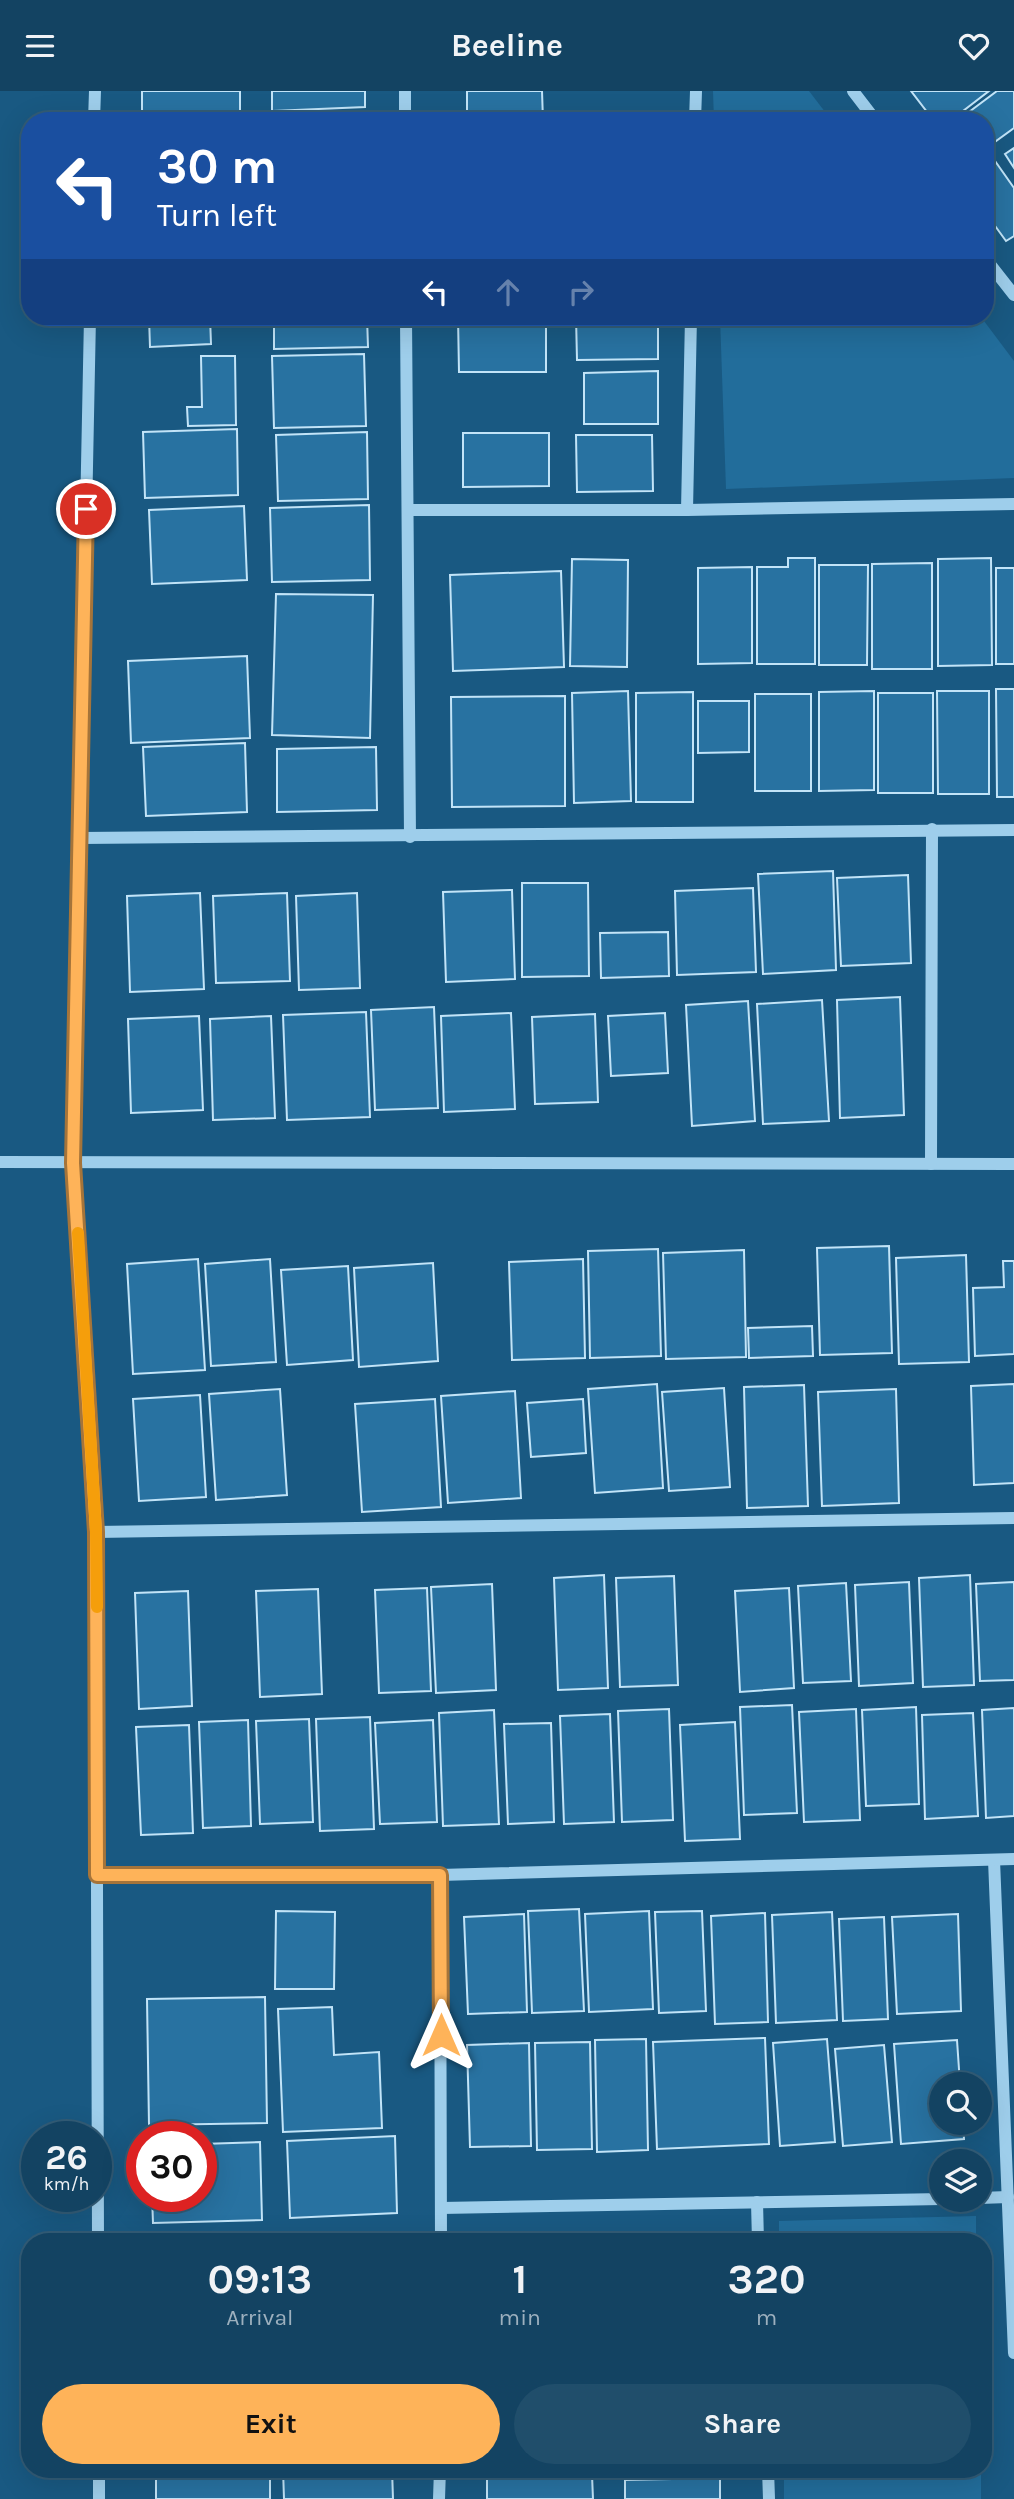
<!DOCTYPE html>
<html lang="en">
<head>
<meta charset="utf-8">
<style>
	:root { --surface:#134362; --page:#204e6b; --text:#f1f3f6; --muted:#9db0be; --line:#325c77; --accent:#feb359 }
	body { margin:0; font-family:Karla,sans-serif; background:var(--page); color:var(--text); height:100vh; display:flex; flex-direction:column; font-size:26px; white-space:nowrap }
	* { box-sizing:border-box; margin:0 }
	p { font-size:23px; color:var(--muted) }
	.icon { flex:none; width:38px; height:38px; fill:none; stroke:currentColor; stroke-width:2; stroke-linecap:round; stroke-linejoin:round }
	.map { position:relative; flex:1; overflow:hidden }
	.side { position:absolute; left:21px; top:2142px; width:971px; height:245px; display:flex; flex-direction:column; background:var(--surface); border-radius:28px; box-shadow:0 7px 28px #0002,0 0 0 2px var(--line) }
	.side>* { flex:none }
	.banner { position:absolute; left:21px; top:21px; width:973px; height:214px; border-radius:28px; box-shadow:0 7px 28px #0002,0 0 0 2px var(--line); background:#1a4fa0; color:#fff; overflow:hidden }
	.tools { position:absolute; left:929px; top:1981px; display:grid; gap:14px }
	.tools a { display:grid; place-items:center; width:63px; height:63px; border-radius:50%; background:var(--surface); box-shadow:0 7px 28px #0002,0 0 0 2px var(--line); font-size:35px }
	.speed { position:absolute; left:21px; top:2030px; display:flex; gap:14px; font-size:35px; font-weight:700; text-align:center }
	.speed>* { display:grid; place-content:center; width:91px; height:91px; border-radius:50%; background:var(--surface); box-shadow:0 7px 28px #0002,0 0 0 2px var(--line); line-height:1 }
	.speed small { font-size:18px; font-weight:400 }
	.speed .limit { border:10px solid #d22; background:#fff; color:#111 }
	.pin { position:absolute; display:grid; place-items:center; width:60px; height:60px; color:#fff; margin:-30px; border:4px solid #fff; border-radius:50%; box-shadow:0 2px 7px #0007 }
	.me { position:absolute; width:77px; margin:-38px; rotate:0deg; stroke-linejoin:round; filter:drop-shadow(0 0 5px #0008) }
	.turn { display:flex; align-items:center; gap:24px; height:147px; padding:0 21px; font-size:32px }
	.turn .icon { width:91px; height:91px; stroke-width:2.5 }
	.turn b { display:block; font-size:49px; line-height:60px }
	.lanes { display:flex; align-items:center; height:66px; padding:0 21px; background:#0003; justify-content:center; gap:35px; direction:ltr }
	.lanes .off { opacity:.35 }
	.eta { display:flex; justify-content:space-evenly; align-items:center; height:119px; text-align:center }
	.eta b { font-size:42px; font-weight:700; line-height:49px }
	.cta { display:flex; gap:14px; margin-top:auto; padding:14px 21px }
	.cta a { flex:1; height:80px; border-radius:42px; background:var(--accent); color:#111; font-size:28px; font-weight:700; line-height:80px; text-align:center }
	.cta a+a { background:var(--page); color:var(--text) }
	header { display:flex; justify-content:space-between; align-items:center; height:91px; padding:0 21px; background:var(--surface); font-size:32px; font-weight:700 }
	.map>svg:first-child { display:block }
	.green { fill:#226d9b }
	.building { fill:#2872a1; stroke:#c2e4f8; stroke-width:2 }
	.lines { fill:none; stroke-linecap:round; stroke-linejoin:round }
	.minor { stroke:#9eceeb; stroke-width:12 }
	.route-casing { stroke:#a5743a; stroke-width:18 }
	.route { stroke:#feb359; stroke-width:12 }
	.slow { stroke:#f59e0b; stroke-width:12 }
</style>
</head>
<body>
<header><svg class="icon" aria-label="menu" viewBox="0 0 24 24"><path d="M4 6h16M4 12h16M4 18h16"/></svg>Beeline<svg class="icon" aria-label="heart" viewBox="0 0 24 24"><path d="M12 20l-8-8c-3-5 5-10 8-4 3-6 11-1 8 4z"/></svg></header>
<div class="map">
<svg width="1014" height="2408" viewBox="0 0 1014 2408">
	<rect width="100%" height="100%" fill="#195982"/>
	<g class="green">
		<path d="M713,0H809L832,30H714Z"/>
		<path d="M720,226H981L1014,270V387L726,398Z"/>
		<path d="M976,2125V2151H779V2130Z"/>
		<rect x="784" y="2378" width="197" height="30"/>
	</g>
	<g class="building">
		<rect x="142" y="0" width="98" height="30"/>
		<path d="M272,0H365V16L272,20Z"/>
		<path d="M467,0H542L543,30H467Z"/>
		<path d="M911,0H989L950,30H934Z"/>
		<path d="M997,0H1014V37L985,58V30H957Z"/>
		<path d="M373,22V30H262V26Z"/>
		<path d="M1014,57V77L1005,63Z"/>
		<path d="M988,60L1014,97V145L1006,150L985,121V62Z"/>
		<path d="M149,226H210L211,253L150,256Z"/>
		<path d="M274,226H367L368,256L274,258Z"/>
		<path d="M458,226H546V281H459Z"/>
		<path d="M576,226H658V268L577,269Z"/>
		<path d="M364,263L366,335L274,337L272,265Z"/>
		<path d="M201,265H235L236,334L188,335L187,316H202Z"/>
		<path d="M658,280V333H584V282Z"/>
		<path d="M237,338L238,404L145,407L143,341Z"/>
		<path d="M367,341L368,408L278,410L276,344Z"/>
		<path d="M463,342H549V395L463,396Z"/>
		<path d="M576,344H652L653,400L577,401Z"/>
		<path d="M369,414L370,489L272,491L270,417Z"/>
		<path d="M244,415L247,489L152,493L149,419Z"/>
		<path d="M788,467H815V573H757V476H788Z"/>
		<path d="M991,467L992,574L938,575V468Z"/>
		<path d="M572,468L628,469L627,576L570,575Z"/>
		<path d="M932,472V578H872V473Z"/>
		<path d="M819,474H868L867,574H819Z"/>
		<path d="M752,476V572L698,573V477Z"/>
		<rect x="996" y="477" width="18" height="96"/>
		<path d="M561,480L564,576L453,580L450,484Z"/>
		<path d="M276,503L373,504L370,647L272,644Z"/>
		<path d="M247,565L250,647L131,652L128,570Z"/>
		<path d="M996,598H1014V706H997Z"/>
		<path d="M628,600L631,710L574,712L572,602Z"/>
		<path d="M874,600V699L819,700V601Z"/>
		<path d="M937,600H989V703H938Z"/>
		<path d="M693,601V711H636V602Z"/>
		<rect x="878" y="602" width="55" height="100"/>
		<rect x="755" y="603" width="56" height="97"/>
		<path d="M565,605V715L452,716L451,606Z"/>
		<path d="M698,610H749V661L698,662Z"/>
		<path d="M245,652L247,721L146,725L143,656Z"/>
		<path d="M376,656L377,719L277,721V658Z"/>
		<path d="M833,780L836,879L763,883L758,783Z"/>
		<path d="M908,784L911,872L841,875L837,787Z"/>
		<path d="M522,792H588L589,885L522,886Z"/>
		<path d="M753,797L756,881L677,884L675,800Z"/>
		<path d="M512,799L515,888L446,891L443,801Z"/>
		<path d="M200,802L204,898L130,901L127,805Z"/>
		<path d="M287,802L290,890L216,892L213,805Z"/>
		<path d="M357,802L360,897L299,899L296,805Z"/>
		<path d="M668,841L669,885L601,887L600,842Z"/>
		<path d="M900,906L904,1024L840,1027L837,909Z"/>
		<path d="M822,909L829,1030L763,1033L757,913Z"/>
		<path d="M748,910L755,1030L692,1035L686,914Z"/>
		<path d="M434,916L438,1017L375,1019L371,919Z"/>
		<path d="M366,921L370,1026L287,1029L283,924Z"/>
		<path d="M511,922L515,1018L444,1021L441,925Z"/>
		<path d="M665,922L668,982L611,985L608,925Z"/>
		<path d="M595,923L598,1011L535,1013L532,926Z"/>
		<path d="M199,925L203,1019L131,1022L128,928Z"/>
		<path d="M271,925L275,1027L213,1029L210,928Z"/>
		<path d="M889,1155L892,1262L820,1264L817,1157Z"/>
		<path d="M658,1158L661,1265L590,1267L588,1160Z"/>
		<path d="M744,1159L746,1266L666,1268L663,1162Z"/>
		<path d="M966,1164L969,1271L899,1273L896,1167Z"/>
		<path d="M198,1168L205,1279L133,1283L127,1173Z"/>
		<path d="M270,1168L276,1271L211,1275L205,1173Z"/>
		<path d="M583,1168L585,1267L512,1269L509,1171Z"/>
		<path d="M1003,1170H1014V1263L975,1265L973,1197L1004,1196Z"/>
		<path d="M433,1172L438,1270L359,1276L354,1177Z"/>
		<path d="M348,1175L353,1269L287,1274L281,1179Z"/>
		<path d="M812,1235L813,1265L749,1267L748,1237Z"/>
		<path d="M657,1293L663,1397L595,1402L588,1298Z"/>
		<path d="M1014,1293V1392L974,1394L971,1295Z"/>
		<path d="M804,1294L808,1415L747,1417L744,1296Z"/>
		<path d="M724,1297L730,1396L669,1400L662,1301Z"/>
		<path d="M280,1298L287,1404L216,1409L209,1303Z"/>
		<path d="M896,1298L899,1412L822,1415L818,1301Z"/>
		<path d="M515,1300L521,1407L448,1412L441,1305Z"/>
		<path d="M200,1304L206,1406L139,1410L133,1308Z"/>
		<path d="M435,1308L441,1416L362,1421L355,1313Z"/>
		<path d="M583,1308L586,1362L531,1366L527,1312Z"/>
		<path d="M604,1484L608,1597L558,1599L554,1487Z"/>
		<path d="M970,1484L974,1594L923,1596L919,1487Z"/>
		<path d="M674,1485L678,1594L620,1596L616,1487Z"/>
		<path d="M909,1491L913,1592L859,1595L855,1494Z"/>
		<path d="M1014,1491V1589L980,1590L976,1493Z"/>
		<path d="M846,1492L851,1590L803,1592L798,1495Z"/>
		<path d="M492,1493L496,1599L436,1602L431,1496Z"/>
		<path d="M427,1497L431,1600L379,1602L375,1499Z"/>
		<path d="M789,1497L794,1597L740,1601L735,1500Z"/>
		<path d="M318,1498L322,1603L260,1606L256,1500Z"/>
		<path d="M188,1500L192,1615L139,1618L135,1502Z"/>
		<path d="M792,1614L797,1722L744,1724L740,1616Z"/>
		<path d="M916,1616L919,1713L866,1715L862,1619Z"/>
		<path d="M1014,1617V1725L986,1727L982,1619Z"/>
		<path d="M669,1618L673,1729L622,1731L618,1620Z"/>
		<path d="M856,1618L860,1729L804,1731L799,1621Z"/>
		<path d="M494,1619L499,1733L443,1735L439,1622Z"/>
		<path d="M973,1622L978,1725L925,1728L922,1624Z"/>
		<path d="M610,1623L614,1731L564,1733L560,1625Z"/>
		<path d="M370,1626L374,1738L320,1740L316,1628Z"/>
		<path d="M309,1628L313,1731L260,1733L256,1630Z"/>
		<path d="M248,1629L251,1735L203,1737L199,1631Z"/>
		<path d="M433,1629L437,1731L380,1733L375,1632Z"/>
		<path d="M735,1631L740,1748L685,1750L680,1634Z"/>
		<path d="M551,1632L554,1731L508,1733L504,1633Z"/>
		<path d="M189,1634L193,1742L141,1744L136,1636Z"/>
		<path d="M579,1818L584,1920L532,1922L528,1820Z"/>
		<path d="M276,1820L335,1821L334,1898H275Z"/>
		<path d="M649,1820L653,1918L589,1921L585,1823Z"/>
		<path d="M702,1820L706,1920L659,1922L655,1821Z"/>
		<path d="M832,1821L837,1929L776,1932L772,1824Z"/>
		<path d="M765,1822L768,1931L715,1933L711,1825Z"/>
		<path d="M524,1823L527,1921L468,1923L464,1826Z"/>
		<path d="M958,1823L961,1920L897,1923L892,1826Z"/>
		<path d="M884,1826L888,1928L843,1930L839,1828Z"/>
		<path d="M265,1906L267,2032L149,2034L147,1908Z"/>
		<path d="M332,1916L334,1964L379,1961L382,2037L283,2041L278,1918Z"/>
		<path d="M765,1947L769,2053L657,2058L653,1951Z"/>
		<path d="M646,1948L648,2059L597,2061L595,1949Z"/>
		<path d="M827,1948L835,2051L780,2055L773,1952Z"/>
		<path d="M957,1949L960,1993H942V2032H963L964,2048L901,2053L894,1953Z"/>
		<path d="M590,1951L592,2058L537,2059L535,1952Z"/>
		<path d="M529,1952L531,2055L470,2056L467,1954Z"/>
		<path d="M884,1954L892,2051L843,2055L835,1958Z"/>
		<path d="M395,2045L397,2122L290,2127L287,2050Z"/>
		<path d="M260,2051L262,2129L153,2132L152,2105H201V2053Z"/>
		<path d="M254,2142V2151H154V2144Z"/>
		<path d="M590,2144L591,2151H484V2149Z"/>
		<path d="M283,2378H392L393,2408H284Z"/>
		<path d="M623,2378H719V2383L623,2384Z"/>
		<path d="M592,2384L593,2408H487V2387Z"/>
		<rect x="156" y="2385" width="114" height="23"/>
		<path d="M720,2387V2408H625V2389Z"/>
	</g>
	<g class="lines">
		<g class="minor">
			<path d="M405,0V30"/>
			<path d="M853,0L876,30"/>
			<path d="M94,30L95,0"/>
			<path d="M695,30L696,0"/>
			<path d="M985,167L1014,204"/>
			<path d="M90,226L73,1072L96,1441L98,2151"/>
			<path d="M406,226L410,746"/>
			<path d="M408,419H687L1014,413"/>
			<path d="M687,419L691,226"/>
			<path d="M80,747L1014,739"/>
			<path d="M0,1071L1014,1073"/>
			<path d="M931,1073L932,738"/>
			<path d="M96,1441L1014,1427"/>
			<path d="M994,1769L1014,2262"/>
			<path d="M440,1784L441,2151"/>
			<path d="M98,1785L440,1784L1014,1768"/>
			<path d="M980,2107L1008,2106"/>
			<path d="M757,2111L758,2151"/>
			<path d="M441,2117L942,2108"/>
			<path d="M99,2378V2408"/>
			<path d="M768,2378L769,2408"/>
			<path d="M439,2408L440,2378"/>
		</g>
	</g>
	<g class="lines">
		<defs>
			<path id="route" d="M86,418L73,1072L96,1441L97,1784H440L441,1944"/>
		</defs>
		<use href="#route" class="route-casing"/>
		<use href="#route" class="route"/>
		<path class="slow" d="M78,1142L96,1441L97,1516"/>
	</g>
</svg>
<div class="tools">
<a><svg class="icon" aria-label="search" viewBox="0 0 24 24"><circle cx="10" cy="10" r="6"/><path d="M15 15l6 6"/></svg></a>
<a><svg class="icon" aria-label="layers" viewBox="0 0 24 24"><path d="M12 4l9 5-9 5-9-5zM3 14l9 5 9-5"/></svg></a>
</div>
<div class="speed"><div>26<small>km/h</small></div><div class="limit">30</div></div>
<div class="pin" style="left:86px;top:418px;background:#d93025"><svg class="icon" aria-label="arrive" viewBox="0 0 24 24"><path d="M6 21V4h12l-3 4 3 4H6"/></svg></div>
<svg class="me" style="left:441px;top:1944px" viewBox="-20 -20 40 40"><path d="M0-17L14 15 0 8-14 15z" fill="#feb359" stroke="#fff" stroke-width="4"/></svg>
<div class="banner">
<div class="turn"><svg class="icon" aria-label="left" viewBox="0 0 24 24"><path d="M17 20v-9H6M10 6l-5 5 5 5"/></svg><div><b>30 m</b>Turn left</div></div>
<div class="lanes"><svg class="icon" aria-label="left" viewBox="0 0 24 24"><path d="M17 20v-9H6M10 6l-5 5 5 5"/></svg><svg class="icon off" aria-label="ahead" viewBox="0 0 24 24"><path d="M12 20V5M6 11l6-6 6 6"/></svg><svg class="icon off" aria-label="right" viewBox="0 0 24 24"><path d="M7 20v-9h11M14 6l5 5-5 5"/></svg></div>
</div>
<section class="side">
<div class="eta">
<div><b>09:13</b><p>Arrival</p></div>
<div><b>1</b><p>min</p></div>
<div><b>320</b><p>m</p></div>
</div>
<div class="cta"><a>Exit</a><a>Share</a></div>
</section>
</div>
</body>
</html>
